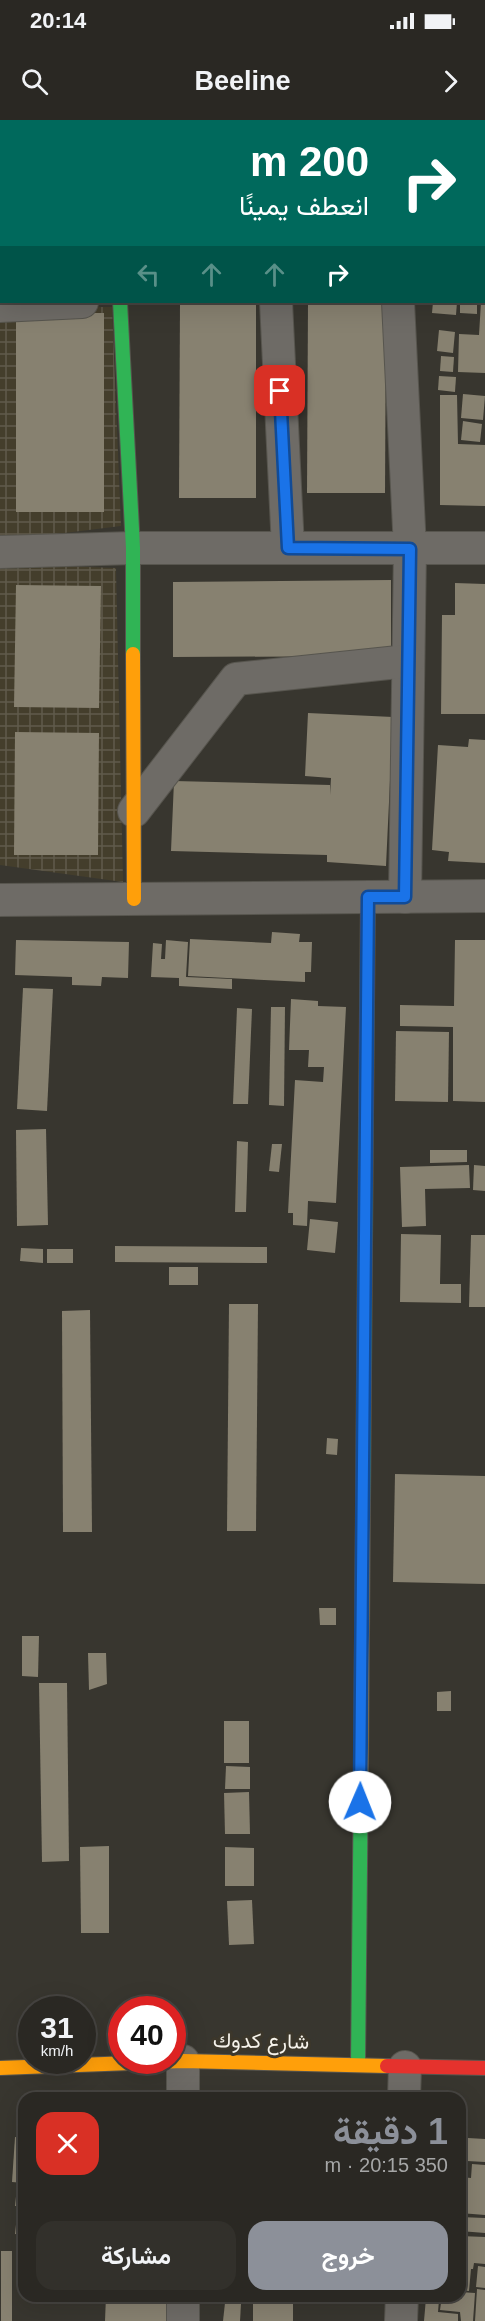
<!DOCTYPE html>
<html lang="ar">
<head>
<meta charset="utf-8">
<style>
	:root { --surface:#2a2823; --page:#32302b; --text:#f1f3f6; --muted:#a5a6a6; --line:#464441; --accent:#8c9099 }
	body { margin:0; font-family:Helvetica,Vazirmatn,sans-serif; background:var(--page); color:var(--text); direction:rtl; height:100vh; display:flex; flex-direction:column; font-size:22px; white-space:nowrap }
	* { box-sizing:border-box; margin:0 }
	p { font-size:20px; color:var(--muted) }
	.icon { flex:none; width:33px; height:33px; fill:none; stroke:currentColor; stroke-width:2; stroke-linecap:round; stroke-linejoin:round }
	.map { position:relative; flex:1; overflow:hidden; direction:ltr }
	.panel { position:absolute; left:18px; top:1972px; width:448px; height:210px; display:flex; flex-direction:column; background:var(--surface); border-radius:18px; box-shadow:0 6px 24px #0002,0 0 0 2px var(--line); direction:rtl }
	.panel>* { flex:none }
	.banner { position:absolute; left:0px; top:0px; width:486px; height:183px; box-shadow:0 6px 24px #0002,0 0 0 2px var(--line); direction:rtl; background:#00695c; color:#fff; overflow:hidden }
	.speed { position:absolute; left:18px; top:1876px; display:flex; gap:12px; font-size:30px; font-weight:700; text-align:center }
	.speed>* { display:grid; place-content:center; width:78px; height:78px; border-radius:50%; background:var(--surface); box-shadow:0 6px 24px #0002,0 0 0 2px var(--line); line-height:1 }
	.speed small { font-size:15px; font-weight:400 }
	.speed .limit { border:9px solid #d22; background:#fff; color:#111 }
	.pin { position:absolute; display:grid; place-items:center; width:51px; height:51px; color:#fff; margin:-26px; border-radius:12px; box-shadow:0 3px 9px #0006 }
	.me { position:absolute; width:66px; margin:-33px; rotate:1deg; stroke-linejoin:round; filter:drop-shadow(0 0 4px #0008) }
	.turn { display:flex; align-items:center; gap:21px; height:126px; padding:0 18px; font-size:27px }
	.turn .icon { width:78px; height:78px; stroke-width:2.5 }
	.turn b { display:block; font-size:42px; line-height:51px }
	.lanes { display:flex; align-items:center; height:57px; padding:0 18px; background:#0003; justify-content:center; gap:30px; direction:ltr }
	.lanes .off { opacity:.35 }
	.round { display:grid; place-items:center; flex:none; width:63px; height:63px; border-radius:18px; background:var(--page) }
	.summary { display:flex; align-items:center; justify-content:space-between; height:102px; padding:0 18px }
	h1 { font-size:36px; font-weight:700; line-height:45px; color:var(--accent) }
	.action { display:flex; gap:12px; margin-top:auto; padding:12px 18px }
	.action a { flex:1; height:69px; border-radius:18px; background:var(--accent); color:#fff; font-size:24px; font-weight:700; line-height:69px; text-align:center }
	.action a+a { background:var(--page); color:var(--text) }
	.status { display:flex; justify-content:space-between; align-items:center; height:42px; padding:0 30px; background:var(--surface); direction:ltr }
	.status svg { height:16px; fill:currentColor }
	header { display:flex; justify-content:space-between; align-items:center; height:78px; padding:0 18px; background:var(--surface); font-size:27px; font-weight:700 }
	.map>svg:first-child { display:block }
	.industrial { fill:url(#industrial-grid) }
	.building { fill:#878170 }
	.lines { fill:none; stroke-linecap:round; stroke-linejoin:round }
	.street-casing { stroke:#57554e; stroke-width:34 }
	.fast-casing { stroke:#57554e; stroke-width:16 }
	.slow-casing { stroke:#57554e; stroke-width:16 }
	.jam-casing { stroke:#57554e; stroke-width:16 }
	.street { stroke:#6e6b66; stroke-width:32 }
	.fast { stroke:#30b455; stroke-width:14 }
	.slow { stroke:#ff9f0a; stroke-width:14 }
	.jam { stroke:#e5322d; stroke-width:14 }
	.route-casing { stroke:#114b97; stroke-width:15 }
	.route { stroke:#1a73e8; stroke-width:10 }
	.labels { text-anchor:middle; stroke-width:6; stroke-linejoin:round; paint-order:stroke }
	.street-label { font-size:21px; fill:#f6f3eb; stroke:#3c372b }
</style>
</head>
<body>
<div class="status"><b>20:14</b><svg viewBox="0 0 49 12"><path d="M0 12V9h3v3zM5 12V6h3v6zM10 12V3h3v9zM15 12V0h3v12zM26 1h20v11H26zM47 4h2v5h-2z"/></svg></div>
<header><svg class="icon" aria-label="forward" viewBox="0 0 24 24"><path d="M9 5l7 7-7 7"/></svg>Beeline<svg class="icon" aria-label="search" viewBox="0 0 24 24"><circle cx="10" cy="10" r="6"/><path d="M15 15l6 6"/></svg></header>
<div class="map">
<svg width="485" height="2201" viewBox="0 0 485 2201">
	<defs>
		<pattern id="industrial-grid" width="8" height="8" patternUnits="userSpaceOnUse" patternTransform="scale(1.5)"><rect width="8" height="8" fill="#443e2c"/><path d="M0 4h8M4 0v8" fill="none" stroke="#605a4b"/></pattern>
	</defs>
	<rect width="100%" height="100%" fill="#38362f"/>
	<g class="industrial">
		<path d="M0,187H112L121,406L0,421Z"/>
		<path d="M0,444L116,448L123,762L0,745Z"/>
	</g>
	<g class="building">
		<path d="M180,182H256V378H179Z"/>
		<path d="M308,182H386L385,373H307Z"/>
		<path d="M433,182H457L456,195L432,193Z"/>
		<path d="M460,182H477V194L460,193Z"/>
		<path d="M481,182H485V253L458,252L459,214L479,215Z"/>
		<rect x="16" y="193" width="88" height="199"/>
		<path d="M439,210L455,212L453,233L437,231Z"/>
		<path d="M441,236L454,237L453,252L440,251Z"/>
		<path d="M439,256L456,257L455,272L438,270Z"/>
		<path d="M463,274L485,276L483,300L461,298Z"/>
		<path d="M440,275H457L458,324L485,325V386L440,385Z"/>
		<path d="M463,301L482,304L480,322L461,320Z"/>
		<path d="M391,460V536L173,537V462Z"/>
		<path d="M455,463L485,464V594H441L442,495H455Z"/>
		<path d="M16,465L101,466L99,588L14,587Z"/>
		<path d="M308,593L393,597L386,746L327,742V735L171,731L174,661L330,665V675L331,658L305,656Z"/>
		<path d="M15,612L99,613L98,735H14Z"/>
		<path d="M469,619L485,620V743L448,741L449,732L432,730L438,625L468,627Z"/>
		<path d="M272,812L300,814L299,822H312L311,852H305V862L188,856L190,819L271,823Z"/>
		<path d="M16,820L129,822L128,858L102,857L101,866L72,865V857L15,855Z"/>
		<path d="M166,820L188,822L186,857L232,859V869L179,866V858L151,857L153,823L162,824L161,839H165Z"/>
		<path d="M455,820H485V982L453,981V907L400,906V885L454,886Z"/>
		<path d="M23,868L53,869L47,991L17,989Z"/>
		<path d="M291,879L318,881V886L346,887L336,1083L308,1081L307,1106L293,1105V1093H288L295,960L323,962L324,947H308L309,930H289Z"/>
		<path d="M271,887H285L284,986L269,985Z"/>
		<path d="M237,888L252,889L248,984H233Z"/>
		<path d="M396,911L449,912L448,982L395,981Z"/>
		<path d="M46,1009L48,1105L17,1106L16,1010Z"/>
		<path d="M237,1021L248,1022L246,1092H235Z"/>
		<path d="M272,1024H282L279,1052L269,1051Z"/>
		<path d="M430,1030H467V1042L430,1043Z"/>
		<path d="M469,1045L470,1068L425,1069L426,1106L402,1107L400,1047Z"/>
		<path d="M474,1045L485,1046V1071L473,1070Z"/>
		<path d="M310,1099L338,1102L335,1133L307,1130Z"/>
		<path d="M401,1114L441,1115L440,1164H461V1183L400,1182Z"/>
		<path d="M471,1115H485V1187H469Z"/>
		<path d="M115,1126L267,1127V1143L115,1142Z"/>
		<path d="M21,1128L43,1129V1143L20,1141Z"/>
		<rect x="47" y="1129" width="26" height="14"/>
		<rect x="169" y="1147" width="29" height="18"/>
		<path d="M229,1184H258L256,1411H227Z"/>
		<path d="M90,1190L92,1412H63L62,1191Z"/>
		<path d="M327,1318L338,1319L337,1335L326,1334Z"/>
		<path d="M395,1354L485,1356V1464L393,1462Z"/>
		<path d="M319,1488H336V1505H320Z"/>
		<path d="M22,1516H39L38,1557L22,1556Z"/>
		<path d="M88,1533H106L107,1564L89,1570Z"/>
		<path d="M39,1563H67L69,1741L42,1742Z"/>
		<path d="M451,1571V1591H437V1572Z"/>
		<rect x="224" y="1601" width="25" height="42"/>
		<path d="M226,1646L250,1647V1669H225Z"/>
		<path d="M249,1672L250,1714H225L224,1673Z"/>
		<path d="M109,1726V1813H81L80,1727Z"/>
		<path d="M225,1727L254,1728V1766H225Z"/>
		<path d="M252,1780L254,1824L229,1825L227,1781Z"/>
		<path d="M15,2017L24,2018V2063L12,2062Z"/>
		<path d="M468,2018L485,2019V2042L467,2041Z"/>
		<path d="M460,2021L466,2022L464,2045L460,2044Z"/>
		<path d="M472,2044L485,2045V2095L460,2093V2057L471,2058Z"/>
		<path d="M17,2067L24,2068V2115L15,2114L18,2086H15Z"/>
		<path d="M460,2097L485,2098V2113L460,2111Z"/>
		<path d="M460,2116L485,2117V2144L474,2143L473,2149H471L469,2171L460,2170Z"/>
		<rect x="1" y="2131" width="11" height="70"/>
		<path d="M478,2146L485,2147V2168L476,2167Z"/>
		<path d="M477,2169L485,2170V2201H475Z"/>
		<path d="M460,2172L475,2173L473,2201H461L460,2192L440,2190L442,2176H460Z"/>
		<path d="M106,2176H173L172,2201H105Z"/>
		<rect x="253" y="2176" width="40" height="25"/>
		<path d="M426,2178L439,2180L438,2192L458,2194V2201H424Z"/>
		<path d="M225,2183L241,2184L240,2201H223Z"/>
	</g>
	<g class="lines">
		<defs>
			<g id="street">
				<path d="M165,2L166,0"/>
				<path d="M325,2L336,0"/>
				<path d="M484,123H485"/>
				<path d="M276,182L288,428"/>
				<path d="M398,182L410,429L405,777"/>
				<path d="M0,186L82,182"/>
				<path d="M0,432L133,428H485"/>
				<path d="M134,691L236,559L408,541"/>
				<path d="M0,780L485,776"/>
				<path d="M183,1978V1941"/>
				<path d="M404,1978L405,1947"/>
				<path d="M183,2201V2176"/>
				<path d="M401,2201L402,2176"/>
			</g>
			<g id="fast">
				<path d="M120,182L133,428V534"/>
				<path d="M363,1383L366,997"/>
				<path d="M358,1944L361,1649"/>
			</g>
			<g id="slow">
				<path d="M133,534L134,779"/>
				<path d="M361,1649L363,1383"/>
				<path d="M0,1948L183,1941L387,1946"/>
			</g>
			<g id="jam">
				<path d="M366,997L368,777"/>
				<path d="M387,1946L485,1948"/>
			</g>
		</defs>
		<use href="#street" class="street-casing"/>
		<use href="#fast" class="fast-casing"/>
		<use href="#slow" class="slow-casing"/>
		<use href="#jam" class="jam-casing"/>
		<use href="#street" class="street"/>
		<use href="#fast" class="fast"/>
		<use href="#slow" class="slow"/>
		<use href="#jam" class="jam"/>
	</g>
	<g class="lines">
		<defs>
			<path id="route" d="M280,271L288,428L410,429L405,777H368L360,1682"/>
		</defs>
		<use href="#route" class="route-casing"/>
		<use href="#route" class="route"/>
	</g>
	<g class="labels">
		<g class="street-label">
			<text transform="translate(261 1921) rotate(1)" y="7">شارع كدوك</text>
		</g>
	</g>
</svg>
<div class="speed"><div>31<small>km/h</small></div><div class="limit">40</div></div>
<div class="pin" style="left:280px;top:271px;background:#d93025"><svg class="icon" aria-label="arrive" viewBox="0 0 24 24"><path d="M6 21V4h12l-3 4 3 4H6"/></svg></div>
<svg class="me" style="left:360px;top:1682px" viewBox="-20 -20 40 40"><circle r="19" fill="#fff"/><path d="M0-13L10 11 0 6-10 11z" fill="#1a73e8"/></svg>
<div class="banner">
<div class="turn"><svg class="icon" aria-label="right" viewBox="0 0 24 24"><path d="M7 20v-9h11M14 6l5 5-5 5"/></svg><div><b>200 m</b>انعطف يمينًا</div></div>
<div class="lanes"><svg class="icon off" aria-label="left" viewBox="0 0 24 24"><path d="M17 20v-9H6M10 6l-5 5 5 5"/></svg><svg class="icon off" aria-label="ahead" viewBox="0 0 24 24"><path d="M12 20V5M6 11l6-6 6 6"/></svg><svg class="icon off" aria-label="ahead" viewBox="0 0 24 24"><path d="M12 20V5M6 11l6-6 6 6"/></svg><svg class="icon" aria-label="right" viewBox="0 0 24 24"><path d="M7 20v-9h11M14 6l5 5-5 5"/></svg></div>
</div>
<section class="panel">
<div class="summary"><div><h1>1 دقيقة</h1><p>350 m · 20:15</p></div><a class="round" style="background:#d93025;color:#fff"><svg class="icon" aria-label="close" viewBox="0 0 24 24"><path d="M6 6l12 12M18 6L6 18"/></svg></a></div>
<div class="action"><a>خروج</a><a>مشاركة</a></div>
</section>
</div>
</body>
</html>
